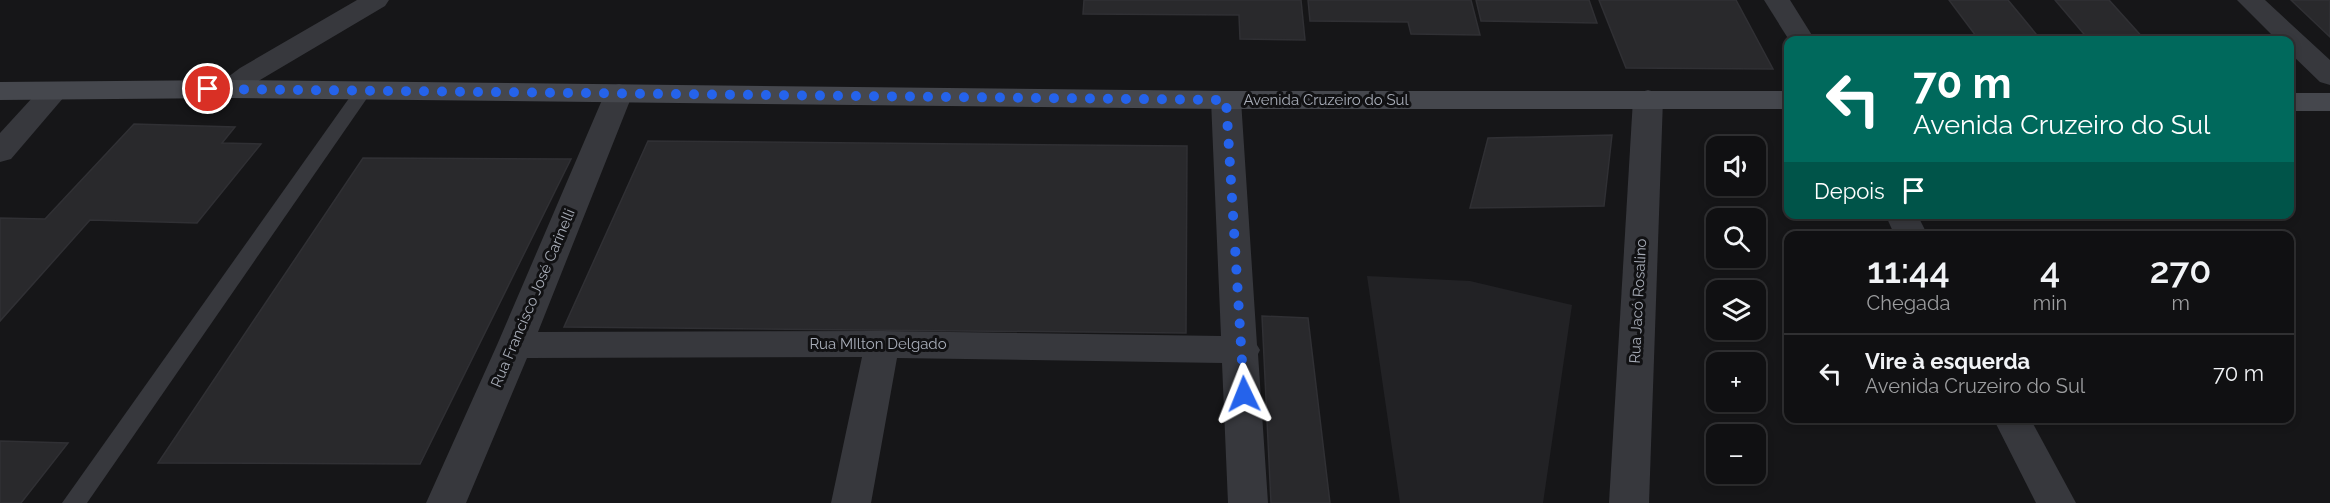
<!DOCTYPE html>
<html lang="pt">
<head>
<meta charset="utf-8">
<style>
	:root { --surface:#101012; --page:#19191b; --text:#f1f3f6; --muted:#9c9d9f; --line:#303032 }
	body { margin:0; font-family:Raleway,sans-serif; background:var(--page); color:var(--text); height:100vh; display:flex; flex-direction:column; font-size:22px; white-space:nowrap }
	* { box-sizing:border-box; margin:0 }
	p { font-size:20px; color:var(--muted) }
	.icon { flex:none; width:33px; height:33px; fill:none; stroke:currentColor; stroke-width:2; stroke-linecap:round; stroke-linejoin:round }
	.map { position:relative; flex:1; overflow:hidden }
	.sheet { position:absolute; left:1784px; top:231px; width:510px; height:192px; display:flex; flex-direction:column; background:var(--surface); border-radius:12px; box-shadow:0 3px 9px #0003,0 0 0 2px var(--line) }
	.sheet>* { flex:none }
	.top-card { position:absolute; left:1784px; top:36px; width:510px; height:183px; border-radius:12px; box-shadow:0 3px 9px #0003,0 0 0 2px var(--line); background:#00695c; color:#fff; overflow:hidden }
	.tools { position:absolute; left:1706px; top:136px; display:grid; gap:12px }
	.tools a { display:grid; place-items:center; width:60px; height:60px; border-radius:12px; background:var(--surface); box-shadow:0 3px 9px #0003,0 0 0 2px var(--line); font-size:30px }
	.pin { position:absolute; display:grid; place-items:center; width:51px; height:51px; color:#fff; margin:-26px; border:3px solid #fff; border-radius:50%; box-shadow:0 2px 6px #0007 }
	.me { position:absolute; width:66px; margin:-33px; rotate:358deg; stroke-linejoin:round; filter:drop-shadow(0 0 4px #0008) }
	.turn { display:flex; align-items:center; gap:21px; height:126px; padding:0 30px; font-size:27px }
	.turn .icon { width:78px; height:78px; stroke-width:2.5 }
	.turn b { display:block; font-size:42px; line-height:51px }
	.then { display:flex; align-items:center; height:57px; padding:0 30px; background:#0003; gap:12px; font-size:22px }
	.eta { display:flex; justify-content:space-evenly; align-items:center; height:102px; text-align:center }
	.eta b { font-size:36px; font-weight:600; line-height:42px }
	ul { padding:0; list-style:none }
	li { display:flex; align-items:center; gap:18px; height:78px; padding:0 30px; border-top:2px solid var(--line) }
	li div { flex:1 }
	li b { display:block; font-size:22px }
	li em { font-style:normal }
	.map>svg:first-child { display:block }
	.built { fill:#222225 }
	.building { fill:#29292c; stroke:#303034; stroke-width:1.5 }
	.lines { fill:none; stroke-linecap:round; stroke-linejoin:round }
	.lane { fill:#37383d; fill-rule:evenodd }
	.street { fill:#37383d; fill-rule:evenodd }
	.secondary { fill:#45474d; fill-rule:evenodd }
	.route { stroke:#2563eb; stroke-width:10; stroke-dasharray:0 18 }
	.labels { text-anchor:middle; stroke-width:6; stroke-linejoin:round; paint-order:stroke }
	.street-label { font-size:15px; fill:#a8adb8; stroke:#111113 }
</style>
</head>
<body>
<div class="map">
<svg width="2330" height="503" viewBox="0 0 2330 503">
	<rect width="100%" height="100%" fill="#161618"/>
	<path class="built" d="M1367,276L1470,281L1572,305L1543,503H1400Z"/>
	<g class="building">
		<path d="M1084,0H1301L1305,40L1240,39L1239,15L1083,14Z"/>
		<path d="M1308,0H1471L1480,35L1411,34L1408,22L1310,21Z"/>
		<path d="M1476,0H1589L1597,23L1481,21Z"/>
		<path d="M1599,0H1736L1773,69L1626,68Z"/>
		<path d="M1949,0H2008L2041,40H1979Z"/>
		<path d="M2055,0H2109L2145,40H2089Z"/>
		<path d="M2291,0H2330V37Z"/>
		<path d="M134,124L235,127L222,143L261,144L197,223L90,220L0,321V218L45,219Z"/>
		<path d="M1612,135L1604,206L1470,208L1488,138Z"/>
		<path d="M648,141L1187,146L1186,333L564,327Z"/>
		<path d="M363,158L571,159L420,464L158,463Z"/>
		<path d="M1262,316L1308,318L1330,503H1271Z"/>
		<path d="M0,441L68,443L21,503H0Z"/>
	</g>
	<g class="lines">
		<path class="lane" d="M363,86L369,87L372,91L87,503H62L357,87Z"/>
		<g class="street">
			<path d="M357,0H389L385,6L260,80L240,95L230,98L220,95L216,89L220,83L240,68Z"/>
			<path d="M1764,0H1790L1815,40H1789Z"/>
			<path d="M2237,0H2265L2330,60V85L2320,82L2289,52V40H2277Z"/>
			<path d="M54,82L64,85L68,91L64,97L11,159L0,162V133L44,85Z"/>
			<path d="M619,84L629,87L633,93L538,332L882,331L1221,336L1211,100L1216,94L1226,91L1236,94L1241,100L1257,345L1260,350L1258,354L1268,503H1228L1222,363L897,358L871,503H831L862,357L527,358L466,503H426L497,345L605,93L609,87Z"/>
			<path d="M1648,90L1658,93L1663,99L1649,503H1609L1633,99L1638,93Z"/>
			<path d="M1885,214H1917L1928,236H1895Z"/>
			<path d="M1993,418H2030L2076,503H2036Z"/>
		</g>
		<g class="secondary">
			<path d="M230,80L1226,91H1788V109H1226L230,98L0,100V82Z"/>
			<rect x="2289" y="93" width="41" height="18"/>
		</g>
	</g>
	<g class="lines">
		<path class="route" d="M208,89L1226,100L1244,394"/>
	</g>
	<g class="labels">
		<g class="street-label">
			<text x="1326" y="105">Avenida Cruzeiro do Sul</text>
			<text transform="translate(533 298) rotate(-67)" y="5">Rua Francisco José Carinelli</text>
			<text transform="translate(1638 301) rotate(-87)" y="5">Rua Jacó Rosalino</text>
			<text x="878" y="349">Rua MIlton Delgado</text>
		</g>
	</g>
</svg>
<div class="tools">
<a><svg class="icon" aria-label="sound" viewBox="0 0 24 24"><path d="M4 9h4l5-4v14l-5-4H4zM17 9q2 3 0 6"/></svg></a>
<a><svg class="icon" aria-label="search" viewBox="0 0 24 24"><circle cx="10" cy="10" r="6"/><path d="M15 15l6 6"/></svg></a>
<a><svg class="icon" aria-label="layers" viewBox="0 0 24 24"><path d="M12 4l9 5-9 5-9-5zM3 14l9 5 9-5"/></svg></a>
<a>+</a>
<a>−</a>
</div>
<div class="pin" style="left:208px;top:89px;background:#d93025"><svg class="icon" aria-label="arrive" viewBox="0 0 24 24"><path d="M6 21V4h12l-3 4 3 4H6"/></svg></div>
<svg class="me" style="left:1244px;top:394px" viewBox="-20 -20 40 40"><path d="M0-17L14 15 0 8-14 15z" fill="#2563eb" stroke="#fff" stroke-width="4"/></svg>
<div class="top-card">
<div class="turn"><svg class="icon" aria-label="left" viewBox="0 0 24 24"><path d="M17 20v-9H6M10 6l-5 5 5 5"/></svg><div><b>70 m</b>Avenida Cruzeiro do Sul</div></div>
<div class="then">Depois<svg class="icon" aria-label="arrive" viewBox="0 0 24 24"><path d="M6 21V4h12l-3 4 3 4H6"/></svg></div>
</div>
<section class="sheet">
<div class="eta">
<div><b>11:44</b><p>Chegada</p></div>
<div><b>4</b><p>min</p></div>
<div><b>270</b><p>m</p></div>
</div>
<ul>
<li><svg class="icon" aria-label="left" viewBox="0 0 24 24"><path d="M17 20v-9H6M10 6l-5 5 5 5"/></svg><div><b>Vire à esquerda</b><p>Avenida Cruzeiro do Sul</p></div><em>70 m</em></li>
</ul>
</section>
</div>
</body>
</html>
